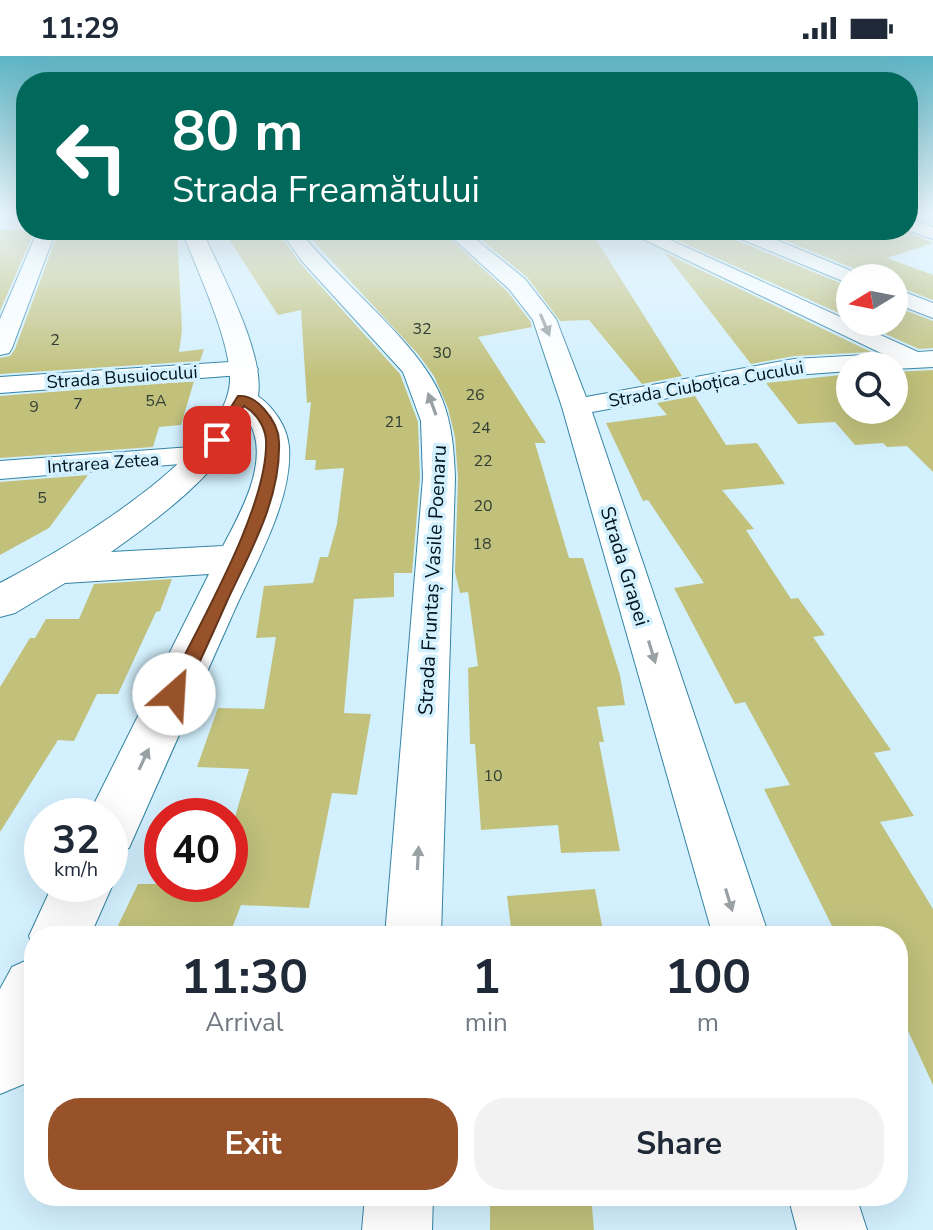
<!DOCTYPE html>
<html lang="en">
<head>
<meta charset="utf-8">
<style>
	:root { --surface:#fff; --page:#f2f2f3; --text:#1f2937; --muted:#747a83; --accent:#98522a }
	body { margin:0; font-family:"Nunito Sans",sans-serif; background:var(--page); color:var(--text); height:100vh; display:flex; flex-direction:column; font-size:30px; white-space:nowrap }
	* { box-sizing:border-box; margin:0 }
	p { font-size:26px; color:var(--muted) }
	.icon { flex:none; width:44px; height:44px; fill:none; stroke:currentColor; stroke-width:2; stroke-linecap:round; stroke-linejoin:round }
	.map { position:relative; flex:1; overflow:hidden }
	.details { position:absolute; left:24px; top:870px; width:884px; height:280px; display:flex; flex-direction:column; background:var(--surface); border-radius:32px; box-shadow:0 8px 32px #0002 }
	.details>* { flex:none }
	.top-card { position:absolute; left:16px; top:16px; width:902px; height:168px; border-radius:32px; box-shadow:0 8px 32px #0002; background:#00695c; color:#fff; overflow:hidden }
	.needle { width:52px; rotate:260deg }
	.tools { position:absolute; left:836px; top:208px; display:grid; gap:16px }
	.tools a { display:grid; place-items:center; width:72px; height:72px; border-radius:50%; background:var(--surface); box-shadow:0 8px 32px #0002; font-size:40px }
	.speed { position:absolute; left:24px; top:742px; display:flex; gap:16px; font-size:40px; font-weight:700; text-align:center }
	.speed>* { display:grid; place-content:center; width:104px; height:104px; border-radius:50%; background:var(--surface); box-shadow:0 8px 32px #0002; line-height:1 }
	.speed small { font-size:20px; font-weight:400 }
	.speed .limit { border:12px solid #d22; background:#fff; color:#111 }
	.pin { position:absolute; display:grid; place-items:center; width:68px; height:68px; color:#fff; margin:-34px; border-radius:16px; box-shadow:0 4px 12px #0006 }
	.me { position:absolute; width:88px; margin:-44px; rotate:26deg; stroke-linejoin:round; filter:drop-shadow(0 0 6px #0008) }
	.turn { display:flex; align-items:center; gap:28px; height:168px; padding:0 24px; font-size:36px }
	.turn .icon { width:104px; height:104px; stroke-width:2.5 }
	.turn b { display:block; font-size:56px; line-height:68px }
	.eta { display:flex; justify-content:space-evenly; align-items:center; height:136px; text-align:center }
	.eta b { font-size:48px; font-weight:700; line-height:56px }
	.button { display:flex; gap:16px; margin-top:auto; padding:16px 24px }
	.button a { flex:1; height:92px; border-radius:32px; background:var(--accent); color:#fff; font-size:32px; font-weight:700; line-height:92px; text-align:center }
	.button a+a { background:var(--page); color:var(--text) }
	.status { display:flex; justify-content:space-between; align-items:center; height:56px; padding:0 40px; background:var(--surface); direction:ltr }
	.status svg { height:22px; fill:currentColor }
	.map>svg:first-child { display:block }
	.building { fill:#c1c17c }
	.lines { fill:none; stroke-linecap:round; stroke-linejoin:round }
	.minor-casing { stroke:#3484a4; stroke-width:2 }
	.tertiary-casing { stroke:#3484a4; stroke-width:2 }
	.minor { fill:#fff; fill-rule:evenodd }
	.tertiary { fill:#fff; fill-rule:evenodd }
	.oneway { fill:#99a1a4 }
	.route { fill:#98522a; stroke:#63351b; stroke-width:2 }
	.labels { text-anchor:middle; stroke-width:7; stroke-linejoin:round; paint-order:stroke }
	.number-label { font-size:16px; fill:#303e34 }
	.far-street-label { font-size:18px; fill:#00131c; stroke:#d3f0fe }
	.street-label { font-size:20px; fill:#00131c; stroke:#d3f0fe }
</style>
</head>
<body>
<div class="status"><b>11:29</b><svg viewBox="0 0 49 12"><path d="M0 12V9h3v3zM5 12V6h3v6zM10 12V3h3v9zM15 12V0h3v12zM26 1h20v11H26zM47 4h2v5h-2z"/></svg></div>
<div class="map">
<svg width="933" height="1174" viewBox="0 0 933 1174">
	<rect width="100%" height="100%" fill="#d3f0fe"/>
	<g class="building">
		<path d="M0,174H35L0,255Z"/>
		<path d="M59,174H177L182,274L179,296L204,293L200,305L0,318V302L10,300L15,293Z"/>
		<path d="M223,174H277L299,206L400,318L418,366L420,422L412,517H394V541L354,543L344,657L371,658L357,739L332,737L309,852L241,849L229,880H113L138,828H230V778L249,713L197,711L218,652L264,653L276,581L256,582L264,530L313,527L320,501H328L337,468L344,412L315,414L316,404H305L311,346L307,347L301,254L278,259Z"/>
		<path d="M303,174H441L507,235L530,265L532,271L478,281L546,387H535L569,502H583L620,619L625,649L597,651L604,686H599L620,795L561,797L558,769L481,774L475,688H470L468,612L478,610L468,536L460,537L455,516L458,422L455,381L448,352L434,320L418,298Z"/>
		<path d="M469,174H590L682,320L642,328L589,264L560,265L527,221Z"/>
		<path d="M655,174H724L728,181L850,231V262Z"/>
		<path d="M760,174H904L933,187L887,202L933,219V244L894,229V222H866L860,215Z"/>
		<path d="M665,197L871,296L794,300L751,308Z"/>
		<path d="M894,250L933,265V292L919,293L859,266H894Z"/>
		<path d="M933,314V416L907,390L887,391L883,387L855,389L835,366L798,368L766,327L850,318V354H894V316Z"/>
		<path d="M194,325L181,369L159,371L153,391L0,402V340Z"/>
		<path d="M695,340L726,389L757,387L785,428L722,434L754,473L746,474L791,543L798,542L825,579L813,581L891,694L874,697L914,760L880,766L933,853V1029L898,953V880H837L764,733L790,729L745,646L735,648L674,532L704,527L648,444L643,445L606,367L667,359L657,347Z"/>
		<path d="M88,419L49,472L0,499V426Z"/>
		<path d="M172,523L160,555L156,556L118,638H97L74,685L58,684L0,776V631L30,582H35L46,563H79L94,528Z"/>
		<path d="M595,833L604,880H512L507,840Z"/>
		<path d="M490,1140H591L594,1174H490Z"/>
	</g>
	<g class="lines">
		<defs>
			<g id="minor">
				<path d="M908,162L933,171V183L907,174Z"/>
				<path d="M38,174H56L12,292L9,297L0,299V263Z"/>
				<path d="M280,174H299C339,227 419,285 442,343C452,368 454,395 455,422L441,880H385L423,422L421,365L403,316L301,204Z"/>
				<path d="M444,174H464L525,223L556,263L586,341L794,303L883,298L624,174H648L918,296L933,295V311L894,313V310H850V315L794,319L592,356L769,880H713L562,351L533,264L509,233Z"/>
				<path d="M727,174H752L859,218L863,222H850V228L845,226L729,178Z"/>
				<path d="M894,232L933,247V262L894,247Z"/>
				<path d="M245,305L254,308L258,313L254,318L0,337V321Z"/>
				<path d="M205,390L216,393L220,399L216,405L0,423V405Z"/>
				<path d="M365,1140H433L432,1174H362Z"/>
				<path d="M788,1140H856L867,1174H797Z"/>
			</g>
			<g id="tertiary">
				<path d="M182,174H202C220,216 265,296 258,340C274,352 287,370 289,391C293,446 252,513 231,562C197,638 163,715 129,792L110,799V760H88L209,518L65,527L15,557L0,561V527C61,495 228,399 230,324C231,284 196,213 182,174ZM247,363C273,400 241,456 223,490L111,496C162,460 217,419 247,363Z"/>
				<path d="M110,821L113,828L90,880H34V893L29,880L53,828H110Z"/>
				<path d="M34,901V1005L24,1028L0,1038V933L12,911Z"/>
			</g>
		</defs>
		<use href="#minor" class="minor-casing"/>
		<use href="#tertiary" class="tertiary-casing"/>
		<use href="#minor" class="minor"/>
		<use href="#tertiary" class="tertiary"/>
	</g>
	<defs><path id="oneway-solid" d="M-6-.8H1V-3.2L6.5 0L1 3.2V.8H-6Z" transform="scale(2)"/></defs>
	<g class="oneway">
		<use href="#oneway-solid" transform="translate(545 269) rotate(67)"/>
		<use href="#oneway-solid" transform="translate(432 348) rotate(-110)"/>
		<use href="#oneway-solid" transform="translate(652 596) rotate(73)"/>
		<use href="#oneway-solid" transform="translate(144 703) rotate(-65)"/>
		<use href="#oneway-solid" transform="translate(418 802) rotate(-87)"/>
		<use href="#oneway-solid" transform="translate(729 844) rotate(73)"/>
	</g>
	<linearGradient id="sky" x2="0" y2="1"><stop stop-color="#5eb4c4"/><stop offset="0.49" stop-color="#ebf8ff"/><stop offset="1" stop-color="#ebf8ff" stop-opacity="0"/></linearGradient>
	<rect width="933" height="319" fill="url(#sky)"/>
	<path class="route" d="M238,340C248,339 257,345 264,353C272,362 279,374 279,386C281,442 251,494 228,543C213,577 198,611 181,644H168L165,638C195,575 269,452 266,384C265,370 256,357 244,350L222,387L210,384Z"/>
	<g class="labels">
		<g class="number-label">
			<text x="422" y="278">32</text>
			<text x="55" y="289">2</text>
			<text x="442" y="302">30</text>
			<text x="475" y="344">26</text>
			<text x="156" y="350">5A</text>
			<text x="78" y="353">7</text>
			<text x="34" y="356">9</text>
			<text x="394" y="371">21</text>
			<text x="481" y="377">24</text>
			<text x="483" y="410">22</text>
			<text x="42" y="447">5</text>
			<text x="483" y="455">20</text>
			<text x="482" y="493">18</text>
			<text x="493" y="725">10</text>
		</g>
		<g class="far-street-label">
			<text transform="translate(122 321) rotate(-4)" y="6">Strada Busuiocului</text>
			<text transform="translate(706 328) rotate(-10)" y="6">Strada Ciuboțica Cucului</text>
			<text transform="translate(103 407) rotate(-4)" y="6">Intrarea Zetea</text>
		</g>
		<g class="street-label">
			<text transform="translate(625 510) rotate(73)" y="7">Strada Grapei</text>
			<text transform="translate(432 524) rotate(-87)" y="7">Strada Fruntaș Vasile Poenaru</text>
		</g>
	</g>
</svg>
<div class="tools">
<a><svg class="needle" viewBox="-14 -14 28 28"><path d="M0-13l5 13h-10z" fill="#e53935"/><path d="M0 13l5-13h-10z" fill="#747a83"/></svg></a>
<a><svg class="icon" aria-label="search" viewBox="0 0 24 24"><circle cx="10" cy="10" r="6"/><path d="M15 15l6 6"/></svg></a>
</div>
<div class="speed"><div>32<small>km/h</small></div><div class="limit">40</div></div>
<div class="pin" style="left:217px;top:384px;background:#d93025"><svg class="icon" aria-label="arrive" viewBox="0 0 24 24"><path d="M6 21V4h12l-3 4 3 4H6"/></svg></div>
<svg class="me" style="left:174px;top:638px" viewBox="-20 -20 40 40"><circle r="19" fill="#fff"/><path d="M0-13L10 11 0 6-10 11z" fill="#98522a"/></svg>
<div class="top-card">
<div class="turn"><svg class="icon" aria-label="left" viewBox="0 0 24 24"><path d="M17 20v-9H6M10 6l-5 5 5 5"/></svg><div><b>80 m</b>Strada Freamătului</div></div>
</div>
<section class="details">
<div class="eta">
<div><b>11:30</b><p>Arrival</p></div>
<div><b>1</b><p>min</p></div>
<div><b>100</b><p>m</p></div>
</div>
<div class="button"><a>Exit</a><a>Share</a></div>
</section>
</div>
</body>
</html>
